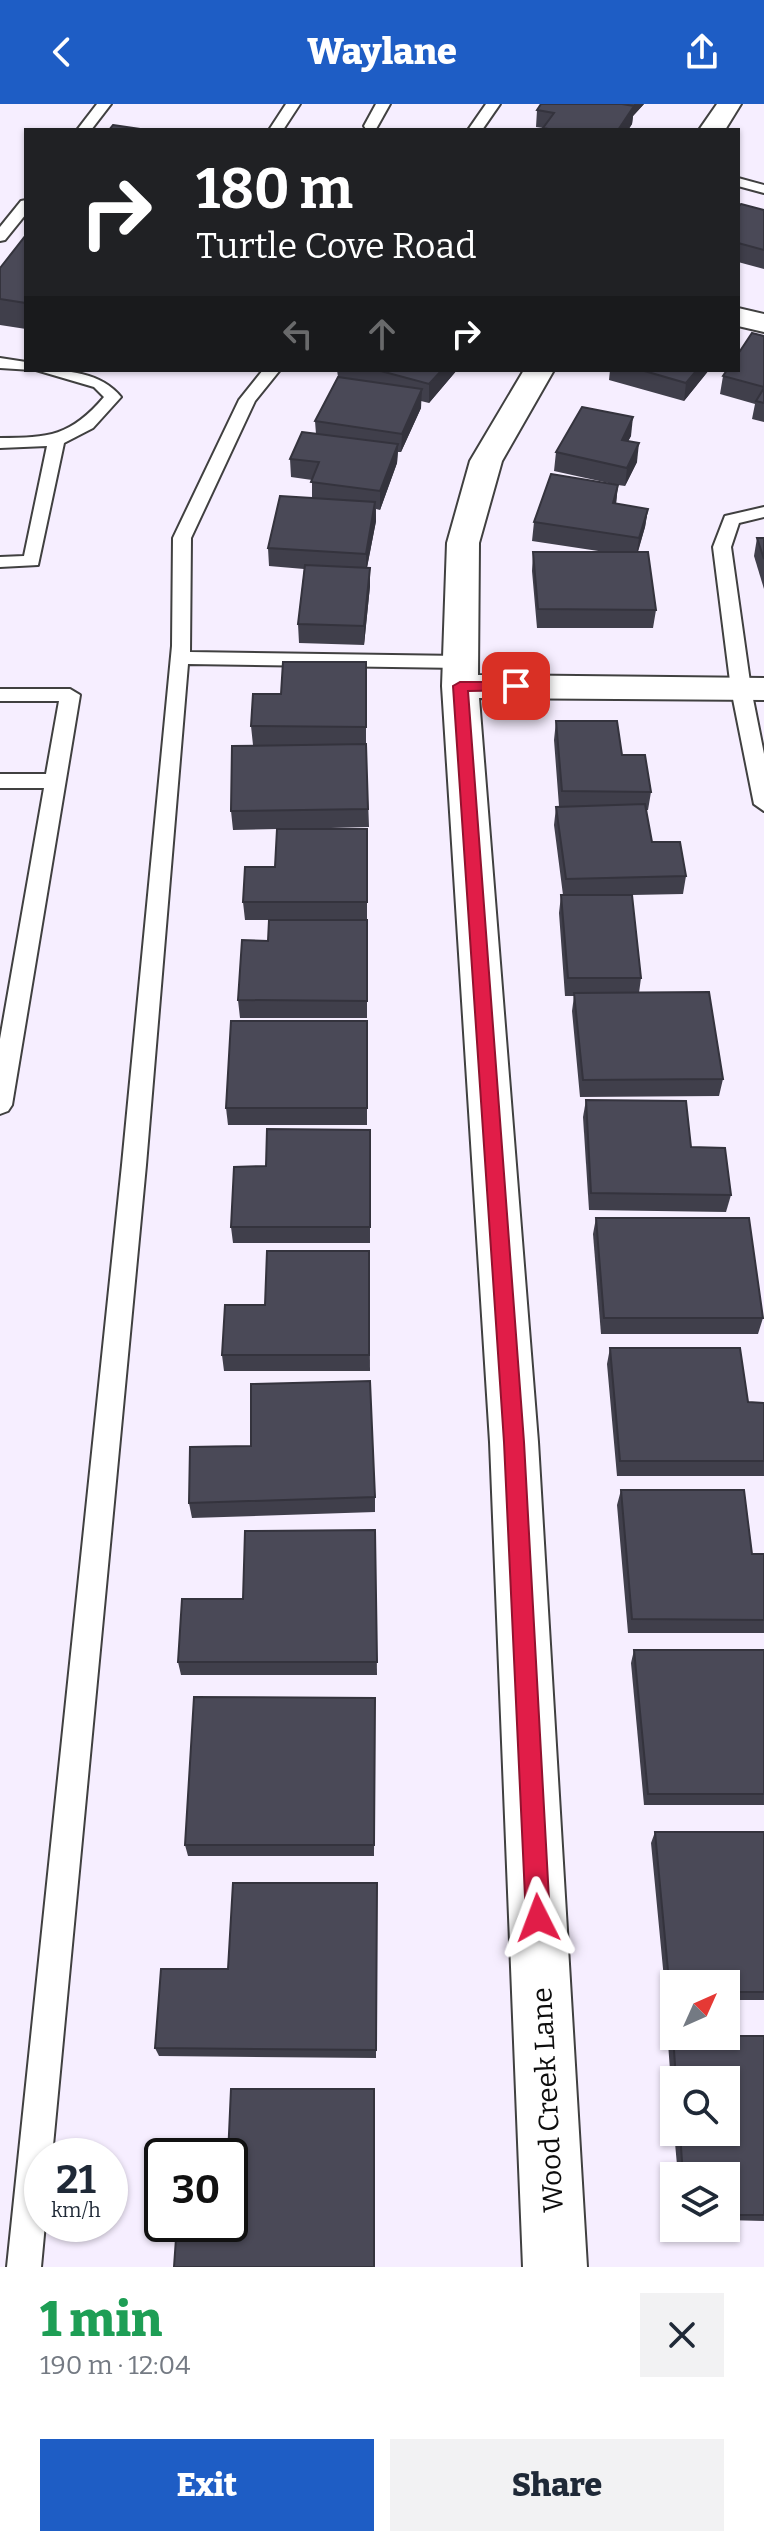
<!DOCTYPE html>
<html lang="en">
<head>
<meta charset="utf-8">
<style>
	:root { --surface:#fff; --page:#f2f2f3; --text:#1f2937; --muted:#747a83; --accent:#1e5dc5 }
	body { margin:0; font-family:Bitter,serif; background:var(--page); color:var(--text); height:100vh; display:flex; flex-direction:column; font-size:30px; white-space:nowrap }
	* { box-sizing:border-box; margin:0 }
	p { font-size:26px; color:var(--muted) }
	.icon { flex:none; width:44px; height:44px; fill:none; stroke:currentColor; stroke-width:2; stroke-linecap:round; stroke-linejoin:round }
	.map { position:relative; height:2163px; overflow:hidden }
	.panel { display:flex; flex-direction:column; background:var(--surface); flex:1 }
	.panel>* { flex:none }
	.top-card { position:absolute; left:24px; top:24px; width:716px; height:244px; border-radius:0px; box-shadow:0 2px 6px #0004; background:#202124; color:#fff; overflow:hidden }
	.needle { width:52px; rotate:45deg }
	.fabs { position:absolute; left:660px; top:1866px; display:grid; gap:16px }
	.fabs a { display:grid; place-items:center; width:80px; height:80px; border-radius:0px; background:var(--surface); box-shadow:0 2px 6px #0004; font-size:40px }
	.speed { position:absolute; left:24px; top:2034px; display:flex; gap:16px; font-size:40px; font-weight:700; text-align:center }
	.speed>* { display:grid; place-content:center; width:104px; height:104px; border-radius:50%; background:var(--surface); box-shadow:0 2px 6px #0004; line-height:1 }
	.speed small { font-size:20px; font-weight:400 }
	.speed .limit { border:4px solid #111; border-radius:12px; background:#fff; color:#111 }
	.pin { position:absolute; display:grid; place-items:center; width:68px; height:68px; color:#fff; margin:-34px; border-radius:16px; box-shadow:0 4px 12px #0006 }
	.me { position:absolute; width:88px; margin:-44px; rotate:357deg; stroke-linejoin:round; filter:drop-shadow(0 0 6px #0008) }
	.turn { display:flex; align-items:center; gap:28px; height:168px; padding:0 40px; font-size:36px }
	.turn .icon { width:104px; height:104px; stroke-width:2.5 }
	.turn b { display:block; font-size:56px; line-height:68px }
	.lanes { display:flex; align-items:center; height:76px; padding:0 40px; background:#0003; justify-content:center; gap:40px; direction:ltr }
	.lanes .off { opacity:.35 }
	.round { display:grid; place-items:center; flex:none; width:84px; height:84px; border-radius:0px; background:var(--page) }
	.summary { display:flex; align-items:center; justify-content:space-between; height:136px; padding:0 40px }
	h1 { font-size:48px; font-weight:800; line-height:60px; color:#1e9e55 }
	.cta { display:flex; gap:16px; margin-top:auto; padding:16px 40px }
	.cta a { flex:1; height:92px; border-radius:0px; background:var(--accent); color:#fff; font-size:32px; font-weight:800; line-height:92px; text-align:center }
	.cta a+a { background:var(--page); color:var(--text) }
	header { display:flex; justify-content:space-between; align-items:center; height:104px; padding:0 40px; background:var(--accent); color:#fff; font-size:36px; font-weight:800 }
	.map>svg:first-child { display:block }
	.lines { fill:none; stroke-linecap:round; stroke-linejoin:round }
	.lane-casing { stroke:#404040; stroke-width:4 }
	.street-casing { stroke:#404040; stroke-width:4 }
	.lane { fill:#fff; fill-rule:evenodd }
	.street { fill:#fff; fill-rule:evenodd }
	.wall { fill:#403f4b }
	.shaded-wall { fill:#34333d }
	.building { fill:#4a4957; stroke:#34333d; stroke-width:2 }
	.route { fill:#e11d48; stroke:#92132f; stroke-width:2 }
	.labels { text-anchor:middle; stroke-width:8; stroke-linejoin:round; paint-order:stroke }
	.street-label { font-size:28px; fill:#0d0d0d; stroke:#fff }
</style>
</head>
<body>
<header><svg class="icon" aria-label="back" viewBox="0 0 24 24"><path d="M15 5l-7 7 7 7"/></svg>Waylane<svg class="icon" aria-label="share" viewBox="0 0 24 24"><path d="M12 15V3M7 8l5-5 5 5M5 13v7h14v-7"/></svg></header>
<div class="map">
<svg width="764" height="2163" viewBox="0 0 764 2163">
	<rect width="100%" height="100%" fill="#f6eeff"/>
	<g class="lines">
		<defs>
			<g id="lane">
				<path d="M97,0H111L91,26H77Z"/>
				<path d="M286,0H300L283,26H269Z"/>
				<path d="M376,0H390L376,25H366L364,22Z"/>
				<path d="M486,0H500L482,26H468Z"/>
				<path d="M738,74L764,81V89L738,82Z"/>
				<path d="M26,96V110L5,136L0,137V123L21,97Z"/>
				<path d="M0,254L26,258V266H32L0,264Z"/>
				<path d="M36,266C67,266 101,268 121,293L93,324L64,339L38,461L0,463V453L24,452L47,342L0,344V334C49,334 71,332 104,293L94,283Z"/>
				<path d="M263,266H280L255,297L191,434L190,548L461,552L470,558L461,564L188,560L146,1061L52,2052H42V2120H45L41,2163H7L122,1061L172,542L173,434L239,296Z"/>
				<path d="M764,403V413L739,419L731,443L751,585L764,650V707L754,700L731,585L713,443L725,412Z"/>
				<path d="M0,585H70L80,591L12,1001L8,1007L0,1010V935L44,684H0V670H46L59,597H0Z"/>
			</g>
			<g id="street">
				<path d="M717,0H741L725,26H699Z"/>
				<path d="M738,204L764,210V228L738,222Z"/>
				<path d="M524,266H554L502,357L479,439L478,571L764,574V596L479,594L538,1338L587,2163H523L490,1338L442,582L447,439L470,357Z"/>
			</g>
		</defs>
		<use href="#lane" class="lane-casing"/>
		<use href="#street" class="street-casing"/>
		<use href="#lane" class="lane"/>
		<use href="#street" class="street"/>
	</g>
	<g class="wall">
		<path d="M541,0H644L633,12L632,20L628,26H543V24L536,23L537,6Z"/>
		<path d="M738,103L764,106V165L738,158Z"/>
		<path d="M26,131V225L0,221V164Z"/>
		<path d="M764,232V318L752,315L755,300L720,290L723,272Z"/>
		<path d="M337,266H457L429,299L421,297V304L401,348H398L397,359L380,406L376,405V417L367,463L370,482L364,541L299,539L298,520L304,465L269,462L268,444L312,394V376L291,373L290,355L316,330L315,317L338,273Z"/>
		<path d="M610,266H709L684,297L609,276Z"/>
		<path d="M631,332L628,337L637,358L625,382L618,381L616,400L648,405L645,423L638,448L656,506L653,524H537L532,467L533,448H605L532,437L534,418L613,380L554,367L556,348Z"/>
		<path d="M757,434H764V485L754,452Z"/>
		<path d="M366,558V641L369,723L293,725H367V914H240L238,896L268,837L308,816H245L243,798L275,763L277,725L233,726L231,707L298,641H253L251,622L281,590Z"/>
		<path d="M556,617L622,651L651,688L648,706H646L652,738L686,772L683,790L632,791L641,874L639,889L723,975L719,992L580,993L572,907L574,892H565L559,809L561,791H563L554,721L556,703L559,702L554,636Z"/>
		<path d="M367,917V1021H228L226,1004Z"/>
		<path d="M586,996L691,1043L731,1091L726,1108L589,1106L583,1013Z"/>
		<path d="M370,1026V1139H233L231,1123L266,1062Z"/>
		<path d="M596,1114L763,1214L758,1230H601L593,1130Z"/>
		<path d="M369,1147L370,1267H224L222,1251Z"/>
		<path d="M610,1244L748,1298L764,1299V1372H617L607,1260Z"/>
		<path d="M621,1386L752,1450H764V1529H628L617,1401Z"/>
		<path d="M375,1393V1408L192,1414L189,1399Z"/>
		<path d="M375,1426L377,1571H181L178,1558Z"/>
		<path d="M634,1546H764V1701H644L631,1559Z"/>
		<path d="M375,1594L374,1752H188L185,1741Z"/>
		<path d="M655,1728H764V1896H726V1880H674V1896H666L651,1739Z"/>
		<path d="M377,1779L376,1954L159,1952L155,1944L228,1865Z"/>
		<path d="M673,1931L764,1932V2117L726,2116V2072H678L674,2028H726V1976H674V2021L668,1939Z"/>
	</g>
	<g class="shaded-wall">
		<path d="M634,0H644L633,12L632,20L628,26H618L634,3Z"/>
		<path d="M442,266H457L429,299V280Z"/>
		<path d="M697,266H709L684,297L686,279Z"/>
		<path d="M422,285L421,304L401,348L402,330Z"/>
		<path d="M633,313L631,332L619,354L622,336Z"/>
		<path d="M639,339L637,358L625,382L627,364Z"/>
		<path d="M398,340L397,359L380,406V387Z"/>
		<path d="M618,381L616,399H613Z"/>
		<path d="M375,398L376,417L366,469V450Z"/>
		<path d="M648,405L645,423L636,453L639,434Z"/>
		<path d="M370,464V482L364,541V522Z"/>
	</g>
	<g class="building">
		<path d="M541,0H622L634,2L618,26H554L543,24L554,9L537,6Z"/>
		<path d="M113,21L147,26H109Z"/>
		<path d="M741,100L764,106V146L738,139V103Z"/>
		<path d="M26,131V199L0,195V164Z"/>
		<path d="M752,229L764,232V283L723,272L727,266H738V250Z"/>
		<path d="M377,266H442L429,280Z"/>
		<path d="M641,266H697L686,279Z"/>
		<path d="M338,273L422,285L402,330L315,317Z"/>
		<path d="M764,284V299L756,297Z"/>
		<path d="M582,303L633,313L622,336L639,339L627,364L556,348Z"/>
		<path d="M302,328L398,340L380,387L311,378L319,358L290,355Z"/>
		<path d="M551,370L618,381L613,399L648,405L639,434L534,418Z"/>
		<path d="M280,392L375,398L366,450L268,444Z"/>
		<path d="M757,434H764V455Z"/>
		<path d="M533,448H648L656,506L538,505Z"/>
		<path d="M305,461L370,464L364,522L298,520Z"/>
		<path d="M283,558H366V623L251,622L253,590H281Z"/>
		<path d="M556,617H617L622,651H645L651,688L562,687Z"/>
		<path d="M366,640L368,705L231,707L232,642Z"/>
		<path d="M645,700L652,738H680L686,772L566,775L556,703Z"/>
		<path d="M277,725H367V798H243L245,763H275Z"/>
		<path d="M561,791H632L641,874H568Z"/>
		<path d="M269,816H367V897L238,896L242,836L268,837Z"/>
		<path d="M709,888L723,975L583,976L574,889Z"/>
		<path d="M231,917H367V1004H226Z"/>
		<path d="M586,996L686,997L691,1043L725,1044L731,1091L591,1089Z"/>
		<path d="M267,1025L370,1026V1123H231L234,1063L266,1062Z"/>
		<path d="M596,1114H749L763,1214H604Z"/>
		<path d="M267,1147H369V1251H222L225,1201H265Z"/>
		<path d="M610,1244H740L748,1298L764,1299V1357H620Z"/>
		<path d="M370,1277L375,1393L189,1399L190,1343L251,1342V1280Z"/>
		<path d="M621,1386H744L752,1450H764V1516L632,1515Z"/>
		<path d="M375,1426L377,1558H178L182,1495H243L245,1427Z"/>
		<path d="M634,1546H764V1690H648Z"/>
		<path d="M194,1593L375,1594L374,1741H185Z"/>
		<path d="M655,1728H764V1888H726V1880H674V1888H670Z"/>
		<path d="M233,1779H377L376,1946L155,1944L161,1865H228Z"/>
		<path d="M673,1931L674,1932H764V2111H726V2072H683L680,2028H726V1976H676Z"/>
		<path d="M231,1985H374V2163H174L177,2120H230V2052H228Z"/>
	</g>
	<path class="route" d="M516,578L523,582L521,586L468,587L524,1338L550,1814L546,1822L538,1826L530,1822L526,1814L504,1338L453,582L460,578Z"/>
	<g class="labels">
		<g class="street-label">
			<text transform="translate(547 1996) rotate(-93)" y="10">Wood Creek Lane</text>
		</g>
	</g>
</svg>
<div class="fabs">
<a><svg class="needle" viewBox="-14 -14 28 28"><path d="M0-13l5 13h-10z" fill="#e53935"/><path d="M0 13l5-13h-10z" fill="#747a83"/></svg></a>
<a><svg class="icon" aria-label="search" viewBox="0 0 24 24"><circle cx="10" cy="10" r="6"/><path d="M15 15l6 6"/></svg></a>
<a><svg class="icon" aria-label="layers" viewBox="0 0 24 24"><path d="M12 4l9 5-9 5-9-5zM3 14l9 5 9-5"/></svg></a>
</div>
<div class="speed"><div>21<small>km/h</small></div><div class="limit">30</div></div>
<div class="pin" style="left:516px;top:582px;background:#d93025"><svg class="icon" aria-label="arrive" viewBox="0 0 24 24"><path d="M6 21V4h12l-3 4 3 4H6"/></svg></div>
<svg class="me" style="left:538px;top:1814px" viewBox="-20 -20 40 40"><path d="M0-17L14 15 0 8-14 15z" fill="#e11d48" stroke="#fff" stroke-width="4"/></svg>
<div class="top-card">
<div class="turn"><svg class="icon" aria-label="right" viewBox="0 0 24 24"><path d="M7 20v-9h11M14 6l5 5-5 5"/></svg><div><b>180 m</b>Turtle Cove Road</div></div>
<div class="lanes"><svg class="icon off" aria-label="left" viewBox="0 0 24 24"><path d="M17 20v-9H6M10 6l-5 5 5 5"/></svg><svg class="icon off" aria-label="ahead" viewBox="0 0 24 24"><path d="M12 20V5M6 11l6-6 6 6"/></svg><svg class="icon" aria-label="right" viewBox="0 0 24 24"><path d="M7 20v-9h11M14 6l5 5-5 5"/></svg></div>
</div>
</div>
<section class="panel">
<div class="summary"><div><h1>1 min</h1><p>190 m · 12:04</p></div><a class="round"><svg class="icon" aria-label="close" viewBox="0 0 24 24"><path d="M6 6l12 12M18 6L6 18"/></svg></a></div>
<div class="cta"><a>Exit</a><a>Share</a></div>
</section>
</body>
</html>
